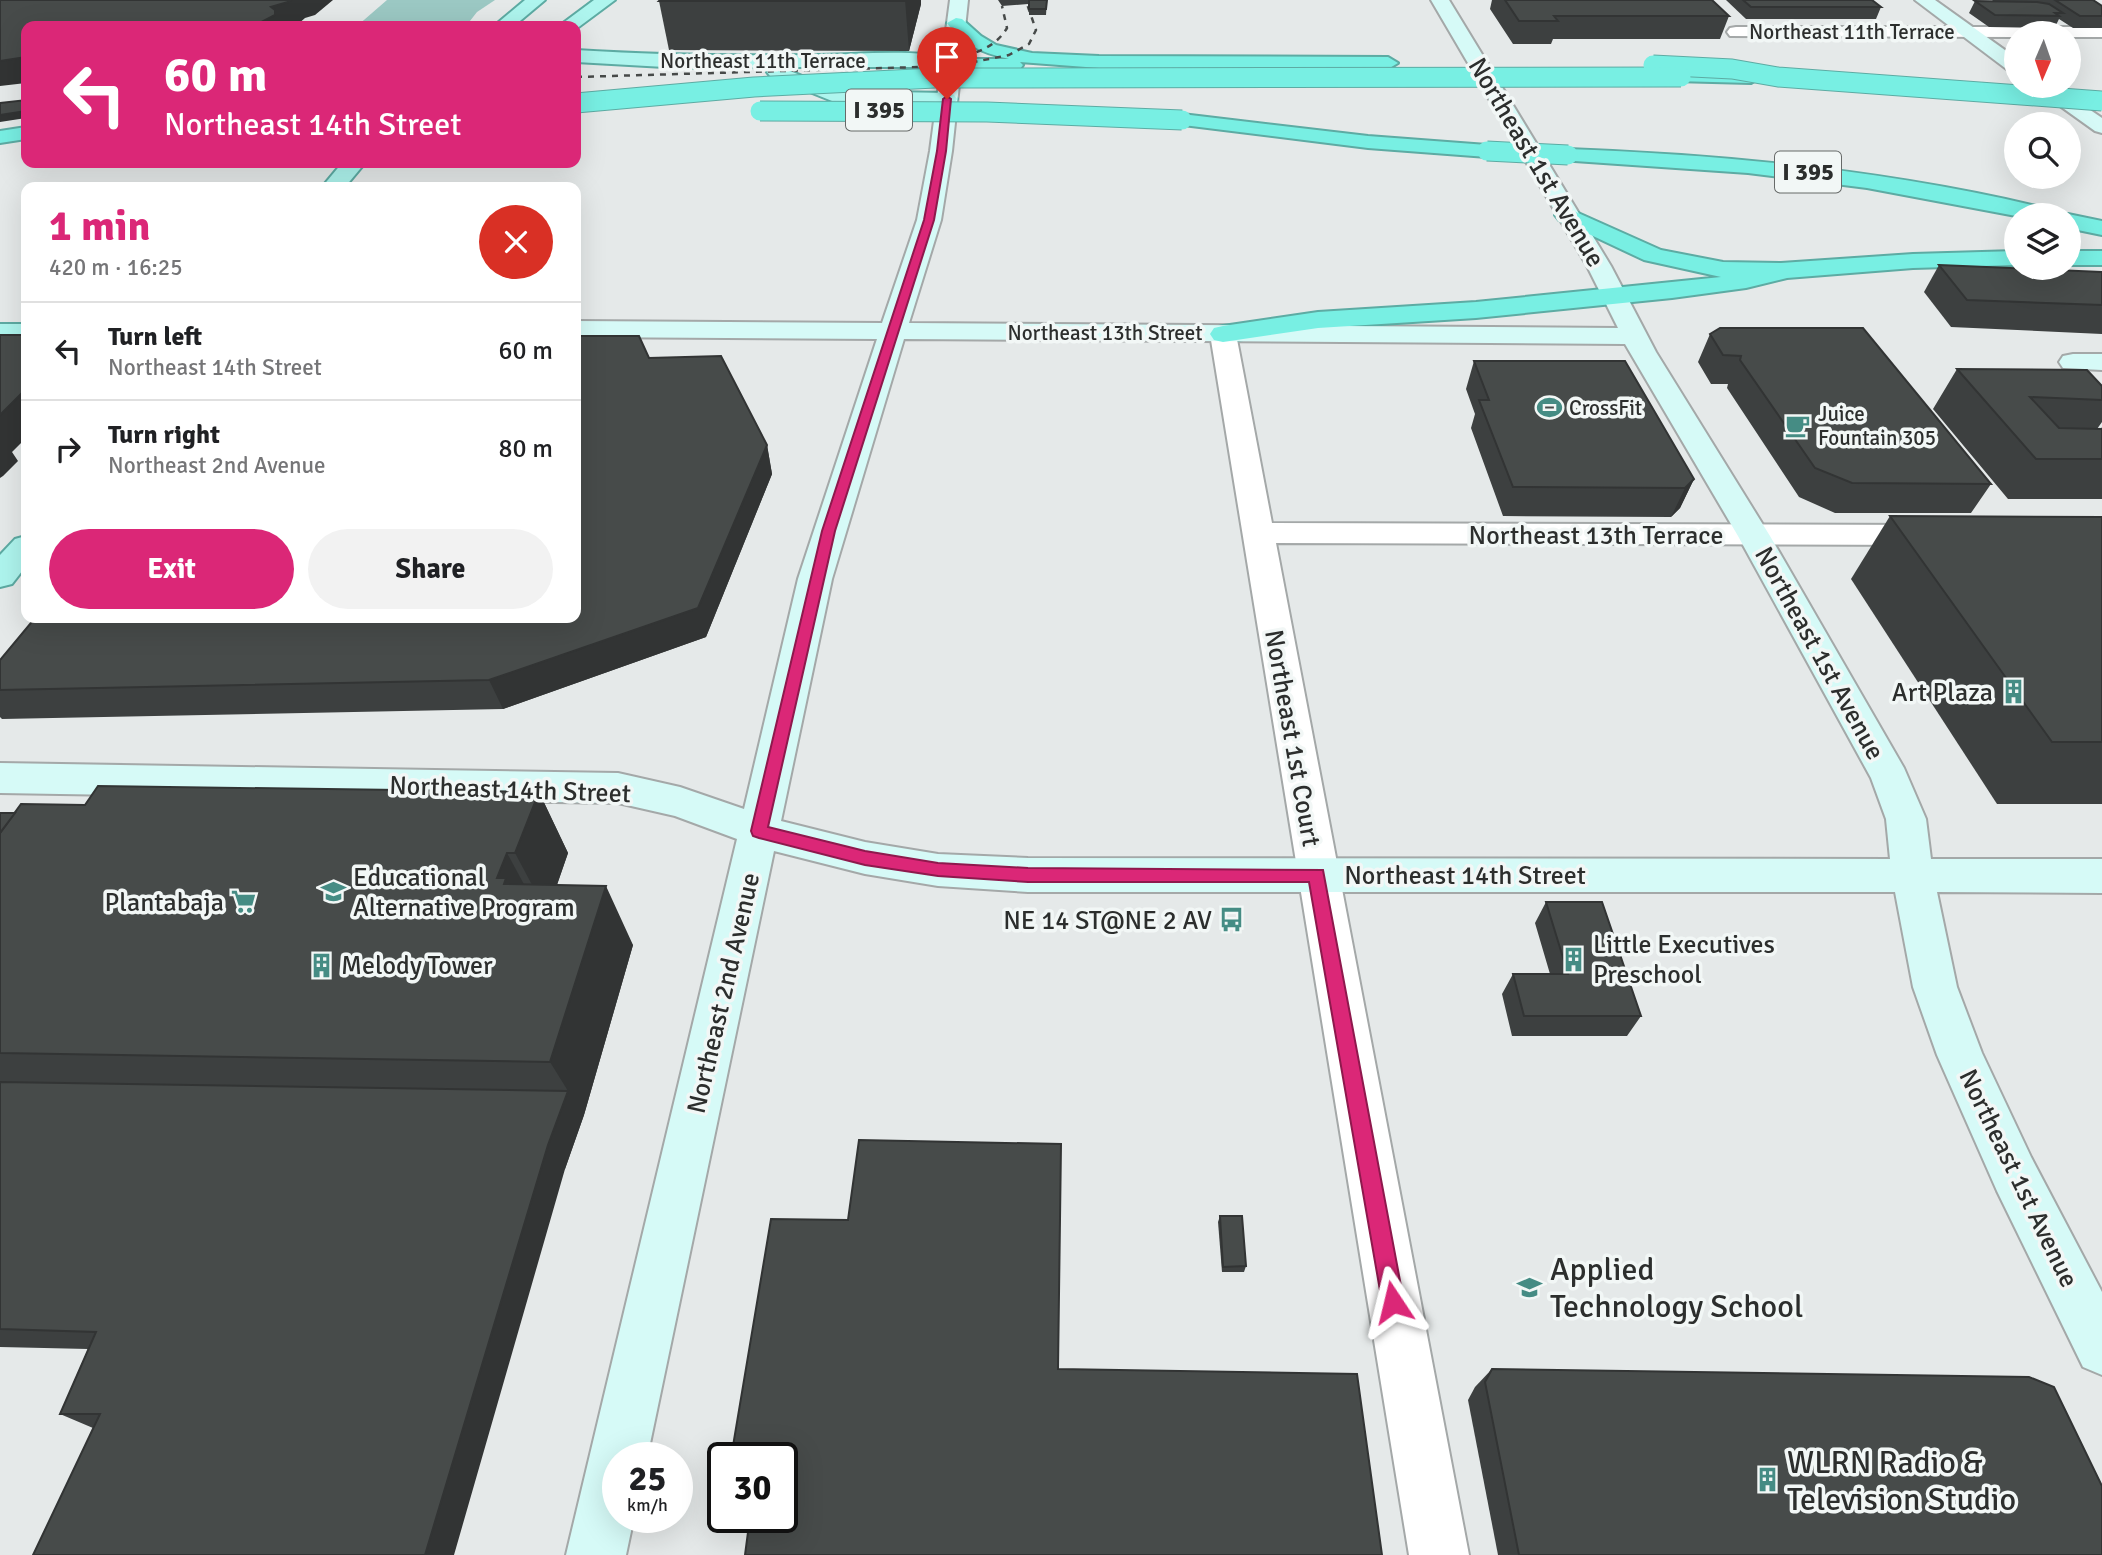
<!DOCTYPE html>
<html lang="en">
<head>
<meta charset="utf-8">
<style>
	:root { --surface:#fff; --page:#f2f2f2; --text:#202124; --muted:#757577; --line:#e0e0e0; --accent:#db2777 }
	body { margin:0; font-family:Signika,sans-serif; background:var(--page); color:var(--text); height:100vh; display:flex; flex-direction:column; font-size:26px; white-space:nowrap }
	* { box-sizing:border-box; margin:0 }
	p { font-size:23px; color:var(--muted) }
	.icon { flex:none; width:38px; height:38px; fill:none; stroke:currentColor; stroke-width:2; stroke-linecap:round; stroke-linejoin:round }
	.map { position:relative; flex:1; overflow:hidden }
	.panel { position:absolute; left:21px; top:182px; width:560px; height:441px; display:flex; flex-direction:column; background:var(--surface); border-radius:14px; box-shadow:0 7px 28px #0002 }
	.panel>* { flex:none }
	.banner { position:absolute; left:21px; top:21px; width:560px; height:147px; border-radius:14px; box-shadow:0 7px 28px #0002; background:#db2777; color:#fff; overflow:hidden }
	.needle { width:46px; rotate:182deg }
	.controls { position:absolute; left:2004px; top:21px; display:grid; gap:14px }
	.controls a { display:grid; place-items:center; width:77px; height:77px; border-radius:50%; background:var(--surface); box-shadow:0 7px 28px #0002; font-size:35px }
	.speed { position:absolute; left:602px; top:1442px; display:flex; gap:14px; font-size:35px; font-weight:700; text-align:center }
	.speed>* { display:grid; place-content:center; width:91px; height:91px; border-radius:50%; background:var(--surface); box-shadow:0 7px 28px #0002; line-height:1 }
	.speed small { font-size:18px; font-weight:400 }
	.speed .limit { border:4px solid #111; border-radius:10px; background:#fff; color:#111 }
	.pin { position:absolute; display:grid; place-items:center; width:60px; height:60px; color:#fff; margin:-72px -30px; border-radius:50% 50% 50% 0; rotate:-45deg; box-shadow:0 0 7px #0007 }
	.pin .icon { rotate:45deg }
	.me { position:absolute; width:77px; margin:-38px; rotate:350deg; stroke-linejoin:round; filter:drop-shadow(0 0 5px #0008) }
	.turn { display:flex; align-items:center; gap:24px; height:147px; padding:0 28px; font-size:32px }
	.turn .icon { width:91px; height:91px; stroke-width:2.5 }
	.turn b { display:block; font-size:49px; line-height:60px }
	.round { display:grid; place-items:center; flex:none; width:74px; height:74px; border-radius:37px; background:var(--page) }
	.summary { display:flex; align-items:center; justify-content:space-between; height:119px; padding:0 28px }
	h1 { font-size:42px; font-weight:700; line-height:52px; color:var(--accent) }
	.cta { display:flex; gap:14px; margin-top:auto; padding:14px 28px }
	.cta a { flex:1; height:80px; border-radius:42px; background:var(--accent); color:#fff; font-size:28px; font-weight:700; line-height:80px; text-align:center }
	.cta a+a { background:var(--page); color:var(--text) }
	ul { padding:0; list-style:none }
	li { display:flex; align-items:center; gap:21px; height:98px; padding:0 28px; border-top:2px solid var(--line) }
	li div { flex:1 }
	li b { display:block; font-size:26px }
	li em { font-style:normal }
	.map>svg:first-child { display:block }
	.green { fill:#9bc8c3 }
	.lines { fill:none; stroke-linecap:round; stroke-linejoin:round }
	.street-casing { stroke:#a4a8a8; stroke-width:4 }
	.secondary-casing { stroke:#a4a8a8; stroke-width:4 }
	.primary-casing { stroke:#5daba3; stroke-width:4 }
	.highway-casing { stroke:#5daba3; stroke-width:4 }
	.street { fill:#fff; fill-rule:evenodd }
	.secondary { fill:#d6faf7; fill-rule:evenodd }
	.primary { fill:#aef5ee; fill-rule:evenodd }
	.highway { fill:#78efe3; fill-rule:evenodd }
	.rail { stroke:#474a49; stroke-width:2.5; stroke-dasharray:6 6; stroke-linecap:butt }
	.highway-bridge-casing { stroke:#5daba3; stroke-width:21; stroke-linecap:butt }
	.highway-bridge { stroke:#78efe3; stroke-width:19 }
	.wall { fill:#3d4040 }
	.shaded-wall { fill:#323434 }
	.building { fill:#474b4a; stroke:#323434; stroke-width:2 }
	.route { fill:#db2777; stroke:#8e194d; stroke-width:2 }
	.labels { text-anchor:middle; stroke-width:7; stroke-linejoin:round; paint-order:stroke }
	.far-street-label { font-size:21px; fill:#2c2e2d; stroke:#f2f7f6 }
	.far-poi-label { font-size:21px; fill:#2c2e2d; stroke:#f2f7f6; text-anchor:start }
	.shield { fill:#f2f7f6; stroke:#676a69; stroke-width:2 }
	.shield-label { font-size:24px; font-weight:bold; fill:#2c2e2d }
	.street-label { font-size:26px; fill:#2c2e2d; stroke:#f2f7f6 }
	.poi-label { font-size:26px; fill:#2c2e2d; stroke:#f2f7f6; text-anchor:end }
	.near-poi-label { font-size:32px; fill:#2c2e2d; stroke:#f2f7f6; text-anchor:start }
</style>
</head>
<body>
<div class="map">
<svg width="2102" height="1555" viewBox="0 0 2102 1555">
	<rect width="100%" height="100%" fill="#e5e9e9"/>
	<path class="green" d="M387,0H495L477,12L466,26H357Z"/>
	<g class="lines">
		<defs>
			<g id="street">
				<path d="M1736,27H2102V37H2068V33H2016V37L1730,36L1727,32L1730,28Z"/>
				<path d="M1223,326L1232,328L1236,334L1272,523L1932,525L1943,528L1948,535L1943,542L1932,545L1276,543L1469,1555H1409L1210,334L1214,328Z"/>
			</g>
			<g id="secondary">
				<path d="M950,0H968L952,151L941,220L909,323L1618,328L1587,266L1431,0H1449L1611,266L1656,352L1770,536L1904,768L1926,819L1931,859H2102V893L1937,892L1957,987L1982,1053L2031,1157L2102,1292V1375L2083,1367L1997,1191L1937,1055L1913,987L1895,892H1028L938,886L865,874L774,851L647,1458H618V1517H634L626,1555H566L737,839L675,816L618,803L0,793V763L618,773L680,787L744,809L798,579L877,339L576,337V321L882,323L917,220L930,151ZM904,339L1625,344L1738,536L1871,778L1886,819L1890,859L1028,858L938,854L865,842L781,821L832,579Z"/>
				<path d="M1915,0H1935L2016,58V73L2009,71Z"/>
				<path d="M2032,86H2055L2102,118V133L2095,131Z"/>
				<path d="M2073,354H2102V370L2063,368L2059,362L2063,356Z"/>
			</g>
			<g id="primary">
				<path d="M525,0H545L514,26H494Z"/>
				<path d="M594,0H615L576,29V26H559Z"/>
				<path d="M576,50C655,55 733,56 812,55C858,55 911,48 957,59L960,63L957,67H780L840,91L947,93L954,95L957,99L954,103L947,105L837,103L770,76L767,72L774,67L682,68L576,62Z"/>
				<path d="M342,163H365L345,187H322Z"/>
				<rect x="0" y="324" width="26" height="16"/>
				<path d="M26,536V566L12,584L0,587V555L15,539Z"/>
			</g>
			<g id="highway">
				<path d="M956,18L962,19L981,36L996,45L1032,53L1099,56L1388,57L1398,63L1388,69L1099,68L1020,62L1023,65L1020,69L1013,71L950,69L943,67L940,63L943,59H1009C983,53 963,45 947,23Z"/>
				<path d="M1681,71H1751L1761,77L1751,83L1674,81L1671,77Z"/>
				<path d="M1182,114L1368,136L1487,145L1495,146L1498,151L1495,156L1487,157L1368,148L1175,124L1172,120L1175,116Z"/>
				<path d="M26,127V139L0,143V131Z"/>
				<path d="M1568,149C1730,155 1895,171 2053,210L2057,215L2016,216L1867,188L1748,173L1560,160L1557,155L1560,150Z"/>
				<path d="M1567,208L1661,250L1723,262L1781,263L1913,254L2016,251V265L1913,268L1787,278L1746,288L1672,298L1476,318L1318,328L1223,342L1214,340L1210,334L1214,328L1223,326L1318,312L1476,302L1721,277L1644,260L1559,220L1555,215L1559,210Z"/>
				<path d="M2068,214L2102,221V235L2068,228V215H2063Z"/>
				<rect x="2068" y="251" width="34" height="14"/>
			</g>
		</defs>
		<use href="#street" class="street-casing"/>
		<use href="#secondary" class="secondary-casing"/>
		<use href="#primary" class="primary-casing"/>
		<use href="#highway" class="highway-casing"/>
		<use href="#street" class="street"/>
		<use href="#secondary" class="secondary"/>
		<use href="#primary" class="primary"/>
		<use href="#highway" class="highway"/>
		<g class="rail">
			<path d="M953,58C975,54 995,48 1007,28L1002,6"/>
			<path d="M576,77L954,66L1009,55L1029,44L1036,30L1027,4"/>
		</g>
		<defs>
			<g id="highway-bridge">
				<path d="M1653,65L1732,69L1778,77L2102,101"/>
				<path d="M576,103L754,87L935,78L1681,77"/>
				<path d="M760,111L987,112L1182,120"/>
				<path d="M1487,151L1568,155"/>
			</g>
		</defs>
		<use href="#highway-bridge" class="highway-bridge-casing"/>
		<use href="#highway-bridge" class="highway-bridge"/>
	</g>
	<g class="wall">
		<path d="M921,0V4L909,51L669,50L659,1Z"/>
		<path d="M998,0H1028V4L1002,6Z"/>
		<path d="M1029,0H1047L1046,15H1029Z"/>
		<path d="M1492,0H1712L1729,16L1720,39H1553L1551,44H1513L1490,9Z"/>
		<path d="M1726,0H1872L1881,7L1876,19H1746Z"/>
		<path d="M1992,0H2093L2102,6V28H2073L2059,19L2056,25H2054L2052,28L1989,27L1969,13L1975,1H1993Z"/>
		<path d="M1939,265L2102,272V334L1951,327L1924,292Z"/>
		<path d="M1710,334L1991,484L1971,513H1835L1799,497L1727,388L1728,384H1711L1698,362Z"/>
		<path d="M649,358L767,445L772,474L706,637L503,709L2,719L0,717V660Z"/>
		<path d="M1474,361L1694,479L1680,508L1671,517L1503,516L1471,428L1475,414L1466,389Z"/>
		<path d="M1957,369L2102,386V422L2097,429H2101L2102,427V499H2008L1933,409Z"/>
		<path d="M1890,516L2102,517V804H1997L1851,579Z"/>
		<path d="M539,792L568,853L557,885L633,945L584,1115L565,1169L93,1428L60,1414L88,1349L0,1347V813H15L85,805Z"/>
		<path d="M1546,902L1641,1016L1627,1036H1512L1502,994L1513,974H1550L1535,923Z"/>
		<path d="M1220,1216L1246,1266L1244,1272H1222L1218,1222Z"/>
		<path d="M1492,1369L2102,1555H1498L1468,1400L1475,1387Z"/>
	</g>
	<g class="shaded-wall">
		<path d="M291,0H333L315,15L305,18L297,25L293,26H254L271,7Z"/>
		<path d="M905,0H921V4L909,51Z"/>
		<path d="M26,57V83L0,86V61Z"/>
		<path d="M26,111V118L0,122V115Z"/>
		<path d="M26,389V438L12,452L18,461L3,476L0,478V415Z"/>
		<path d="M767,445L772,474L706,637L503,709L489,680Z"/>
		<path d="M1694,479L1680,508L1671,517L1685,488Z"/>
		<path d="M539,792L568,853L547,913L515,853Z"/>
		<path d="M507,853L539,912L497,878Z"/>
		<path d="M606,886L633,945L584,1115L565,1169L454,1555H425L548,1145L568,1091L550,1062Z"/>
	</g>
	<g class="building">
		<path d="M0,0H291L288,2L271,7L275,10V15L254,26H26V57L0,61Z"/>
		<path d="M660,0H905V1H659Z"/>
		<path d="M1029,0H1047L1046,9H1029Z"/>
		<path d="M1505,0H1712L1729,16H1554L1558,21H1519Z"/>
		<path d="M1743,0H1872L1881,7H1751Z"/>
		<path d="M2055,0H2093L2102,6V16H2080Z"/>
		<path d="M1975,1L2037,2L2049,4L2063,13H2055L2059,16L1995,15Z"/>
		<path d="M26,100V111L0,115V103Z"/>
		<path d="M1939,265L2102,272V305L1967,300Z"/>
		<path d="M1720,328H1863L1991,484L1852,483L1815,468L1740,360L1741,356L1723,355L1710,334Z"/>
		<path d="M0,335H26V389L0,415Z"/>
		<path d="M576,336H639L649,358L721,356L767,445L698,608L489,680L0,690V660L35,618H576Z"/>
		<path d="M1474,361H1625L1694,479L1685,488L1513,487L1479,400H1489Z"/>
		<path d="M1957,369L2087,370L2102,386V400L2030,397L2059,428L2102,429V459H2036Z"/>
		<path d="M1890,516L2102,517V742H2052Z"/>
		<path d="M98,786L539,792L515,853H507L497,878H506L504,884L606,886L550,1062L0,1053V833L21,804L85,805Z"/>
		<path d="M0,813H15L0,833Z"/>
		<path d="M1546,902H1602L1641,1016H1524L1513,974H1568Z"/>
		<path d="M0,1082L568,1091L548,1145L425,1555H33L100,1414H60L96,1332L0,1329Z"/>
		<path d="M859,1140L1061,1144L1058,1369L1357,1374L1382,1555H745L750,1517H782V1458H731L771,1219L848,1220Z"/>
		<path d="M1220,1216H1242L1246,1266L1223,1267Z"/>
		<path d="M1492,1369L2029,1377L2054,1387L2102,1486V1555H1519L1485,1382Z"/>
	</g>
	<path class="route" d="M947,96L951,99L946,151L934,220L835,531L768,827L865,851L938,863L1028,868L1323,870L1404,1302L1401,1310L1393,1313L1385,1310L1382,1302L1309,882H1028L938,876L865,865L759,838L753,836L751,831L822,531L924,220L937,151L943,99Z"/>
	<defs>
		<symbol id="stadium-bare" viewBox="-9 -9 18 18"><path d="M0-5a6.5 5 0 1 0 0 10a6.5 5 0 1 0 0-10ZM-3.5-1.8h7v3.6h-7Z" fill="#458c84" stroke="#f2f7f6" stroke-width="2.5" paint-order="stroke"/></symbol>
		<symbol id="cafe-bare" viewBox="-9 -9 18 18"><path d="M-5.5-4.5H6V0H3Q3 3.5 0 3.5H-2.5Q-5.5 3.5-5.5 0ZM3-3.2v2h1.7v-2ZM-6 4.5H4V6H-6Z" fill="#458c84" stroke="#f2f7f6" stroke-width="2.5" paint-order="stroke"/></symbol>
		<symbol id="building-bare" viewBox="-9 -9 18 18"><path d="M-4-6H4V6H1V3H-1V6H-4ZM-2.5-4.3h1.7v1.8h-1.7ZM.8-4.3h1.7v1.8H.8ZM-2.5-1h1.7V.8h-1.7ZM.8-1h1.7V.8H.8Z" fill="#458c84" stroke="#f2f7f6" stroke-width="2.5" paint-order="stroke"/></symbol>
		<symbol id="school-bare" viewBox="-9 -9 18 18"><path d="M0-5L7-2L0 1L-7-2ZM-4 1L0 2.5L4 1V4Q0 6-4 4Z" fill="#458c84" stroke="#f2f7f6" stroke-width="2.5" paint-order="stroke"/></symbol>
		<symbol id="supermarket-bare" viewBox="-9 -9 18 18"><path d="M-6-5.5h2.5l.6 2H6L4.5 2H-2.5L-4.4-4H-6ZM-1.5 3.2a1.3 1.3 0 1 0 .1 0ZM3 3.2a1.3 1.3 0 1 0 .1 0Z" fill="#458c84" stroke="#f2f7f6" stroke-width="2.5" paint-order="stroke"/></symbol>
		<symbol id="bus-bare" viewBox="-9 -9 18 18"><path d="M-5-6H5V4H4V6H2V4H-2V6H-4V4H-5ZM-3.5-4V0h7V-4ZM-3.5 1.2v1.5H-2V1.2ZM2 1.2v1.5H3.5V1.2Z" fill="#458c84" stroke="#f2f7f6" stroke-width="2.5" paint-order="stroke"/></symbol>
	</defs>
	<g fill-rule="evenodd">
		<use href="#stadium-bare" x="1532" y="390" width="35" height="35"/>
		<use href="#cafe-bare" x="1780" y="408" width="35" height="35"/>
		<use href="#building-bare" x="1996" y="674" width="35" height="35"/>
		<use href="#school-bare" x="316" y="874" width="35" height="35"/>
		<use href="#supermarket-bare" x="226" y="884" width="35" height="35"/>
		<use href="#bus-bare" x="1214" y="902" width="35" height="35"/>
		<use href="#building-bare" x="1556" y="942" width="35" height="35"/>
		<use href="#building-bare" x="304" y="948" width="35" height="35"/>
		<use href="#school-bare" x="1512" y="1270" width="35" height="35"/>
		<use href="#building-bare" x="1750" y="1462" width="35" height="35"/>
	</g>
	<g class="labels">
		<g class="far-street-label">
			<text x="1852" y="39">Northeast 11th Terrace</text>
			<text x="763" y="68">Northeast 11th Terrace</text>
			<text x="1105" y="340">Northeast 13th Street</text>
		</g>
		<g class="far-poi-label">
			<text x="1569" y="415">CrossFit</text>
			<text x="1818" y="421">Juice<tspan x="1818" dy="24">Fountain 305</tspan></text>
		</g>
		<g class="shield">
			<rect x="846" y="89.5" width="66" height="41" rx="5"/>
			<rect x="1775" y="151.5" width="66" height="41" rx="5"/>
		</g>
		<g class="shield-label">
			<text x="879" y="118">I 395</text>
			<text x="1808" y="180">I 395</text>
		</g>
		<g class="street-label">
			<text transform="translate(1537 162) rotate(59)" y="9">Northeast 1st Avenue</text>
			<text x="1596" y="544">Northeast 13th Terrace</text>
			<text transform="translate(1820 653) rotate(61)" y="9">Northeast 1st Avenue</text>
			<text transform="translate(1293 738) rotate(80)" y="9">Northeast 1st Court</text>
			<text transform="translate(510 789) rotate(2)" y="9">Northeast 14th Street</text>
			<text x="1465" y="884">Northeast 14th Street</text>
			<text transform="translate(723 993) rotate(-77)" y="9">Northeast 2nd Avenue</text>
			<text transform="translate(2019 1178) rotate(64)" y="9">Northeast 1st Avenue</text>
		</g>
		<g class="poi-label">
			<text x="1993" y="701">Art Plaza</text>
			<text x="353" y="886" text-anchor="start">Educational<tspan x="353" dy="30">Alternative Program</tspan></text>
			<text x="224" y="911">Plantabaja</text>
			<text x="1212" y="929">NE 14 ST@NE 2 AV</text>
			<text x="1593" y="953" text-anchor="start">Little Executives<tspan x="1593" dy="30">Preschool</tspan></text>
			<text x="341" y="974" text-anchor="start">Melody Tower</text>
		</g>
		<g class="near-poi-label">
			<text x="1550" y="1280">Applied<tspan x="1550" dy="37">Technology School</tspan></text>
			<text x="1787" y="1473">WLRN Radio &amp;<tspan x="1787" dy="37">Television Studio</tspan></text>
		</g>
	</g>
</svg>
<div class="controls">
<a><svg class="needle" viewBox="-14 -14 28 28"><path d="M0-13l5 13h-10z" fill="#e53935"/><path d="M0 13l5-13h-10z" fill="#757577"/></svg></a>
<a><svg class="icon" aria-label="search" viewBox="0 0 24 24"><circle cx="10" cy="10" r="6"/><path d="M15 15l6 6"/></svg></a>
<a><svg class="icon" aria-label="layers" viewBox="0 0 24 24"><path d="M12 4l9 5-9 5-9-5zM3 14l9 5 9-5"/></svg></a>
</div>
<div class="speed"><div>25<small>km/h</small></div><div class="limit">30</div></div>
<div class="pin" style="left:947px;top:99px;background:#d93025"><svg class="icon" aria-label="arrive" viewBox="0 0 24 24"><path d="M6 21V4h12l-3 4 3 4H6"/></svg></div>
<svg class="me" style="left:1393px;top:1302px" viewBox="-20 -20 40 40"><path d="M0-17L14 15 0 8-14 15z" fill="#db2777" stroke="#fff" stroke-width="4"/></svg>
<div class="banner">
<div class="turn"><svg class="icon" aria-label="left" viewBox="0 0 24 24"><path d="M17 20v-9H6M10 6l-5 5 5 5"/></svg><div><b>60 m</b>Northeast 14th Street</div></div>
</div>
<section class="panel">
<div class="summary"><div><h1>1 min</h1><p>420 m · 16:25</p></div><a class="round" style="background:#d93025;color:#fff"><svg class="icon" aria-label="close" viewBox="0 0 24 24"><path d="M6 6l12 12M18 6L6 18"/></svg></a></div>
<ul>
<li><svg class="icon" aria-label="left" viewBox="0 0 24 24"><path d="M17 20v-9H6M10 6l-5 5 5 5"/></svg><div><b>Turn left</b><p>Northeast 14th Street</p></div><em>60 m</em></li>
<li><svg class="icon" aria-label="right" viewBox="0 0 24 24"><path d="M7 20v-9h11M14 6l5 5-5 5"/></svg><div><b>Turn right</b><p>Northeast 2nd Avenue</p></div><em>80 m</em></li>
</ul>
<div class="cta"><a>Exit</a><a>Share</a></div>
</section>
</div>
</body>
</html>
